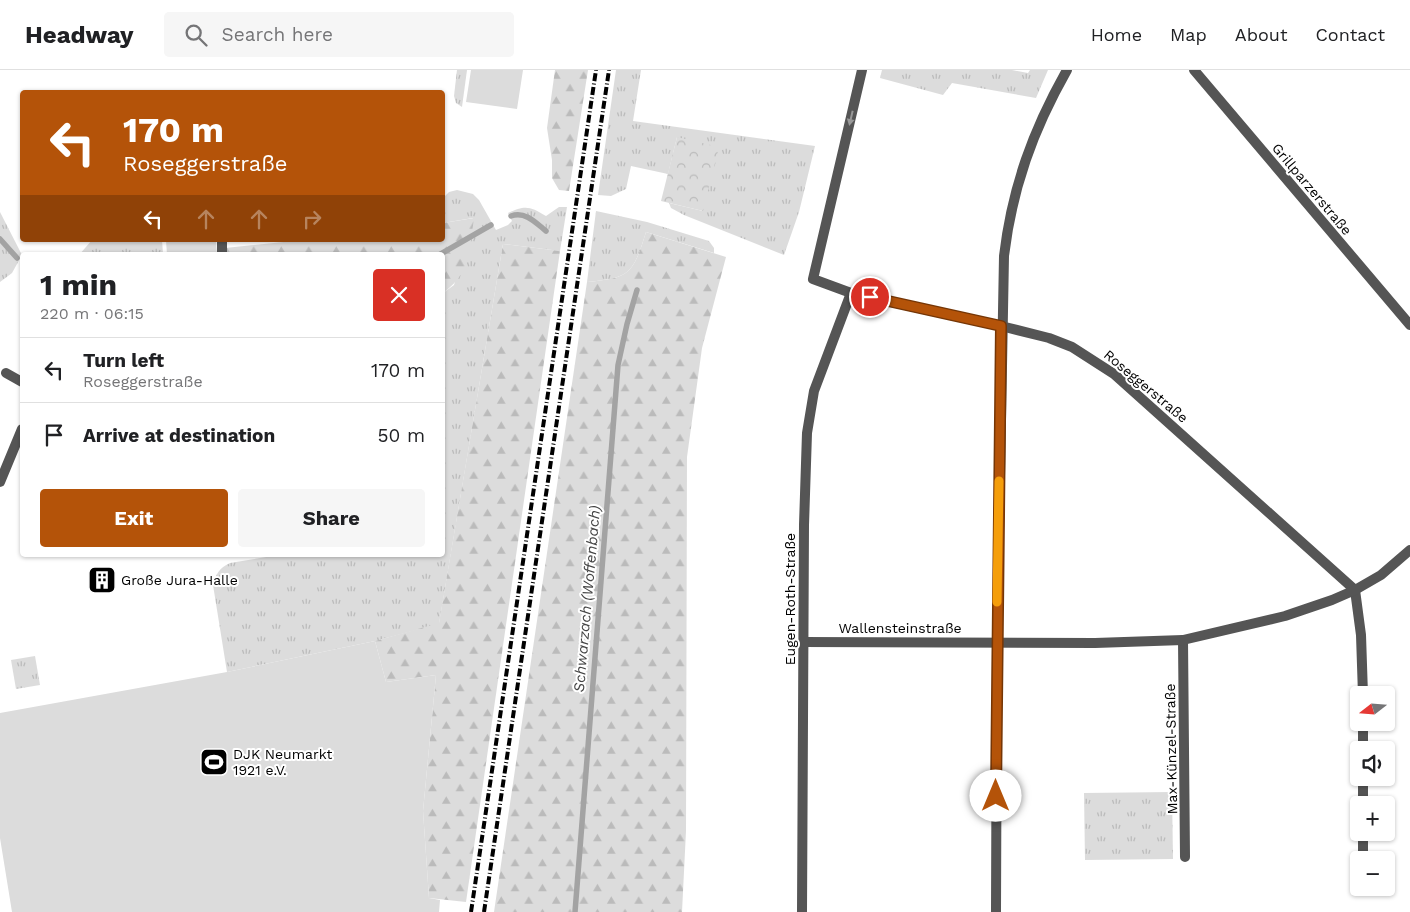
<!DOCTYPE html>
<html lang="en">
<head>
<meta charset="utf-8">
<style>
	:root { --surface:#fff; --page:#f6f6f6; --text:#202124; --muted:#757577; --line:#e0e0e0; --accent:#b45309 }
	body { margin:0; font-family:"Work Sans",sans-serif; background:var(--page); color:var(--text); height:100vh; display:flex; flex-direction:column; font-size:19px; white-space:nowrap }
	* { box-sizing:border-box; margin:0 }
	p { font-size:16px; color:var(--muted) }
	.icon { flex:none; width:28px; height:28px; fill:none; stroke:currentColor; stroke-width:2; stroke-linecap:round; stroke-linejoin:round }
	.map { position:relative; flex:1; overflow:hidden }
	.sheet { position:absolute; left:20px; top:182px; width:425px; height:305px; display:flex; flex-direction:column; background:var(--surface); border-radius:5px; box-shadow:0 1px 4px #0004 }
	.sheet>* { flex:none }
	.banner { position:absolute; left:20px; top:20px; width:425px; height:152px; border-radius:5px; box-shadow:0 1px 4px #0004; background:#b45309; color:#fff; overflow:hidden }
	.needle { width:32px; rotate:253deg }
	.buttons { position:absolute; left:1350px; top:616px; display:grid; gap:10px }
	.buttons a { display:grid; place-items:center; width:45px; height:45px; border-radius:5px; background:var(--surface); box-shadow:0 1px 4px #0004; font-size:25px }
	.pin { position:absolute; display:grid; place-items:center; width:42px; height:42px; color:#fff; margin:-21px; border:2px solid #fff; border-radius:50%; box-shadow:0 1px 5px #0007 }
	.me { position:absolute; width:55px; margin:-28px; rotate:0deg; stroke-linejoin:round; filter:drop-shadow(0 0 4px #0008) }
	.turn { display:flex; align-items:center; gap:18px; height:105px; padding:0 20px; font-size:22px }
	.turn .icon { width:65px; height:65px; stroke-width:2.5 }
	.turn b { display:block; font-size:35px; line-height:42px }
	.lanes { display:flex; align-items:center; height:48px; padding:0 20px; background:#0003; justify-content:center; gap:25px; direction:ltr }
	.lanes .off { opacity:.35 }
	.round { display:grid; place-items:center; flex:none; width:52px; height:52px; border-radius:5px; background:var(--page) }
	.head { display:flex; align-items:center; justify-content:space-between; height:85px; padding:0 20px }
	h1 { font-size:30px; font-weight:700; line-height:38px }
	.action { display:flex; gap:10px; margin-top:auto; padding:10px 20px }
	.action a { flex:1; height:58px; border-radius:5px; background:var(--accent); color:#fff; font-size:20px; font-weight:700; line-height:58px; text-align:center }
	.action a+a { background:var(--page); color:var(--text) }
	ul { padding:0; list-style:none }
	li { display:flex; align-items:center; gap:15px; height:65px; padding:0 20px; border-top:1px solid var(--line) }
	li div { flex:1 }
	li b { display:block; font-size:19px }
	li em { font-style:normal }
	header { display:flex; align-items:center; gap:30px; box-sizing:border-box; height:70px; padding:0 25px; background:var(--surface); border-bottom:1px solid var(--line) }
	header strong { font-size:24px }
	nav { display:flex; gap:28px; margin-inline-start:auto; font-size:18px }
	.search { width:350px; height:45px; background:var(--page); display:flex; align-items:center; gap:12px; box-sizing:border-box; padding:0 18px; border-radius:5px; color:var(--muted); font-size:19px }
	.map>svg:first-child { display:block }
	.grass { fill:url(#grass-tufts) }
	.forest { fill:url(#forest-firs) }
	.park { fill:url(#park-crowns) }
	.pitch { fill:#dcdcdc }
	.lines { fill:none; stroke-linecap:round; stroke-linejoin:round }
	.stream { stroke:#a3a3a3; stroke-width:5.5 }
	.street { stroke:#555; stroke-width:10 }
	.rail { stroke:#000; stroke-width:4; stroke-dasharray:8 2.5 1 2.5; stroke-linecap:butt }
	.oneway { fill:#999 }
	.route-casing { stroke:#753606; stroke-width:12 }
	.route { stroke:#b45309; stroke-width:9 }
	.slow { stroke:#f59e0b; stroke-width:9 }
	.labels { text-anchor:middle; stroke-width:4; stroke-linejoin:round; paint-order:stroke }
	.street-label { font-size:14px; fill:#000; stroke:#fff }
	.poi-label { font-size:14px; fill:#000; stroke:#fff; text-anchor:start }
	.water-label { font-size:15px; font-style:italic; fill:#444; stroke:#fff }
</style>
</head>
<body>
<header>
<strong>Headway</strong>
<div class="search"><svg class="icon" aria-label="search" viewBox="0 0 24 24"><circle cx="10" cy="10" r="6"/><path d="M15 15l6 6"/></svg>Search here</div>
<nav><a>Home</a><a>Map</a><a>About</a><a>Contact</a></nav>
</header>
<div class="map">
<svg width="1410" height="842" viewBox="0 0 1410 842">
	<defs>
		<pattern id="grass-tufts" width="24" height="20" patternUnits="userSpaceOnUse" patternTransform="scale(1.25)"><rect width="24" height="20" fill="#dcdcdc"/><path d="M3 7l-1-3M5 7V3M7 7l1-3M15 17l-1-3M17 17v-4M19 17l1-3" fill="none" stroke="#bbb"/></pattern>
		<pattern id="forest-firs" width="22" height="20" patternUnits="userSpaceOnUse" patternTransform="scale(1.25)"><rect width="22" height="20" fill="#dcdcdc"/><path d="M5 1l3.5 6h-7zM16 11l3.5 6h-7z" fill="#bbb"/></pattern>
		<pattern id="park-crowns" width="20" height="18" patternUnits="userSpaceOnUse" patternTransform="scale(1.25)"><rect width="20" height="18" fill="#dcdcdc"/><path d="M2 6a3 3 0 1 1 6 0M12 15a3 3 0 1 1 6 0" fill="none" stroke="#bbb"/></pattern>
	</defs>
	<rect width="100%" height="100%" fill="#fff"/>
	<g class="grass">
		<path d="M457,0H467L462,37L456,33L454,26Z"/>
		<path d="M616,0H641L633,51L815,76L799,142L784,185L684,145L671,138L669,133L703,141L677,67L668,104L631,96L626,119L611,126L598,125Z"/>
		<path d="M882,0H1012L1028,3L1030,0H1048L1036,28L952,13L943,25L880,8Z"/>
		<path d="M457,120L473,124L479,130L496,160L508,155L512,151L508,143C525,135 530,136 546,146L559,137H567L560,181L503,174L439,554L375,571L227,602L213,515C216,504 219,498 230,493L278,485H442L443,223L454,215L473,148L443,153V128L449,122Z"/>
		<path d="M596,141L647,152L709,171L714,178V183L646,162C633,204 630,208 587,212Z"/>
		<path d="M0,142L22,185L12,203L0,212Z"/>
		<path d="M92,170H162L163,184L79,185Z"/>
		<path d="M35,586L40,615L16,619L11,590Z"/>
		<path d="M1172,722L1173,789L1085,790L1084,723Z"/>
	</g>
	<g class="forest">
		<path d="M555,0H588L569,121L559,120L552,108V90L547,58Z"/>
		<path d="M474,148C469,180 471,203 443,223L442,185H226L225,178L303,170H442L443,153Z"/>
		<path d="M646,162L726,187L702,278L687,387L686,761L682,842H494L587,212C630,208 633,204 646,162Z"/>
		<path d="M503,174L560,181L466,832L429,828L423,741L436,605L386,612L375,571L439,553Z"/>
	</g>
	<path class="park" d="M677,67L719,77L703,141L661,131Z"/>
	<g class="pitch">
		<path d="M471,0H523L517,39L466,32Z"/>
		<path d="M166,170H216L217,185H167Z"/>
		<path d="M375,571L386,612L436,605L423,741L429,828L440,830L439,842H12L0,768V643L227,602Z"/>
	</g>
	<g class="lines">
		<g class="stream">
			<path d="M511,146C526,141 536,153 546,161"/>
			<path d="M0,169L17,188"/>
			<path d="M439,185L491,155"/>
			<path d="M575,842L618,295L627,254L637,220"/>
		</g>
		<g class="street">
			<path d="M862,0L813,209L851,223L1001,256L1049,268L1072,277L1114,304L1355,520L1361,565L1363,625"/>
			<path d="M1194,0L1410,255"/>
			<path d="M222,185V170"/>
			<path d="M6,303L22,312"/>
			<path d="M0,412L22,359"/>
			<path d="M1183,570L1185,787"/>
			<path d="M803,572L1095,573L1183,570L1285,546L1332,530L1355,520L1381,505L1410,480"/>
			<path d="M1363,652V680"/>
			<path d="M1363,708V735"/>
			<path d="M1363,762V790"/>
			<path d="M802,842L804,455L807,363L814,321L851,223"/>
			<path d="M996,842L997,571L1004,186C1012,118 1033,60 1067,0"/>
		</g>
		<g class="rail">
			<path d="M471,842L596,0"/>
			<path d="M484,842L609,0"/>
		</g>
	</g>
	<defs><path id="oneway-solid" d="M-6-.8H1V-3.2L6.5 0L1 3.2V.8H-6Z" transform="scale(1.25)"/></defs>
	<use class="oneway" href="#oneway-solid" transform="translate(851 48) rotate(103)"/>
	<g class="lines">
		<defs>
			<path id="route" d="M870,227L1001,256L996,726"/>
		</defs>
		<use href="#route" class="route-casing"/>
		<use href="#route" class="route"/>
		<path class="slow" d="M997,532L999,411"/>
	</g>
	<defs>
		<symbol id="building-square" viewBox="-11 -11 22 22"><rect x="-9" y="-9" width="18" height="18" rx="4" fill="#000" stroke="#fff"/><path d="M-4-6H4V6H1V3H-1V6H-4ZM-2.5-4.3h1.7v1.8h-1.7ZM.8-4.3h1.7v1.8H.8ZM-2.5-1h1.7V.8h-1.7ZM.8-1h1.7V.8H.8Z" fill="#fff"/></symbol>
		<symbol id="stadium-square" viewBox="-11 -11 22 22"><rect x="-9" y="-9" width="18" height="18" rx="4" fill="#000" stroke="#fff"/><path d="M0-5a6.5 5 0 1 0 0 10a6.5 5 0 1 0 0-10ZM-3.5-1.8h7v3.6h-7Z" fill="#fff"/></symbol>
	</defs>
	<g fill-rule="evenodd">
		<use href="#building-square" x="86" y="494" width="32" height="32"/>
		<use href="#stadium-square" x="198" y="676" width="32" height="32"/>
	</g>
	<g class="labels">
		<g class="street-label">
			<text transform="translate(1312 119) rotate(50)" y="5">Grillparzerstraße</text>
			<text transform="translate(1146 316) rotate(40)" y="5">Roseggerstraße</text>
			<text transform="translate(790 529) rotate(-90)" y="5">Eugen-Roth-Straße</text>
			<text x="900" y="563">Wallensteinstraße</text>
			<text transform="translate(1171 679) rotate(-91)" y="5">Max-Künzel-Straße</text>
		</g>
		<g class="poi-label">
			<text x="121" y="515">Große Jura-Halle</text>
			<text x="233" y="689">DJK Neumarkt<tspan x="233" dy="16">1921 e.V.</tspan></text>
		</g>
		<g class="water-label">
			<text transform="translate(587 529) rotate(-85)" y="5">Schwarzach (Woffenbach)</text>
		</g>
	</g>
</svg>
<div class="buttons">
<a><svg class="needle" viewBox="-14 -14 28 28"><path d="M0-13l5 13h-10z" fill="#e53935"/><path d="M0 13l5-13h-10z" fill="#757577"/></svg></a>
<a><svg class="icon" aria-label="sound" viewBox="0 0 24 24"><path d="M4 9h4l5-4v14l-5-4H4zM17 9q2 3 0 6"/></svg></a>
<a>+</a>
<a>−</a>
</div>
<div class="pin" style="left:870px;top:227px;background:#d93025"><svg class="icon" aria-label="arrive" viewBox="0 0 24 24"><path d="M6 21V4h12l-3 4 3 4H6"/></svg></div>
<svg class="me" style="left:996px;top:726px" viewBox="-20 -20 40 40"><circle r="19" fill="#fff"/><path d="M0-13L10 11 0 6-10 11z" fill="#b45309"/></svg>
<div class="banner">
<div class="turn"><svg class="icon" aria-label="left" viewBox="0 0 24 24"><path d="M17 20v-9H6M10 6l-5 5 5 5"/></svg><div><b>170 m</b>Roseggerstraße</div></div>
<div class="lanes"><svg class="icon" aria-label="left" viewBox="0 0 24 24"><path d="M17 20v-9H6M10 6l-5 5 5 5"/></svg><svg class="icon off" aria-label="ahead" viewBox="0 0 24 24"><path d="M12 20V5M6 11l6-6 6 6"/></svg><svg class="icon off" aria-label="ahead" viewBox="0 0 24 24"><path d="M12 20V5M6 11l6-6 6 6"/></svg><svg class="icon off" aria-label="right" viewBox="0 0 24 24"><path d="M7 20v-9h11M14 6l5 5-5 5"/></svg></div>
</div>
<section class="sheet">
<div class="head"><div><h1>1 min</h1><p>220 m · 06:15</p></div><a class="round" style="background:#d93025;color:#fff"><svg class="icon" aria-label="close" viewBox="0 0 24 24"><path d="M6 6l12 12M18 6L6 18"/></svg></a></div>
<ul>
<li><svg class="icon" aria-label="left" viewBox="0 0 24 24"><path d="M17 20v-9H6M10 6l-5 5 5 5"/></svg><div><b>Turn left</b><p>Roseggerstraße</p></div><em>170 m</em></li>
<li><svg class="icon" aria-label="arrive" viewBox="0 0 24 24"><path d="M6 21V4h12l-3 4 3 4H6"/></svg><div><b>Arrive at destination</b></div><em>50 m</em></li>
</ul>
<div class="action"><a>Exit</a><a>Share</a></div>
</section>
</div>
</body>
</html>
